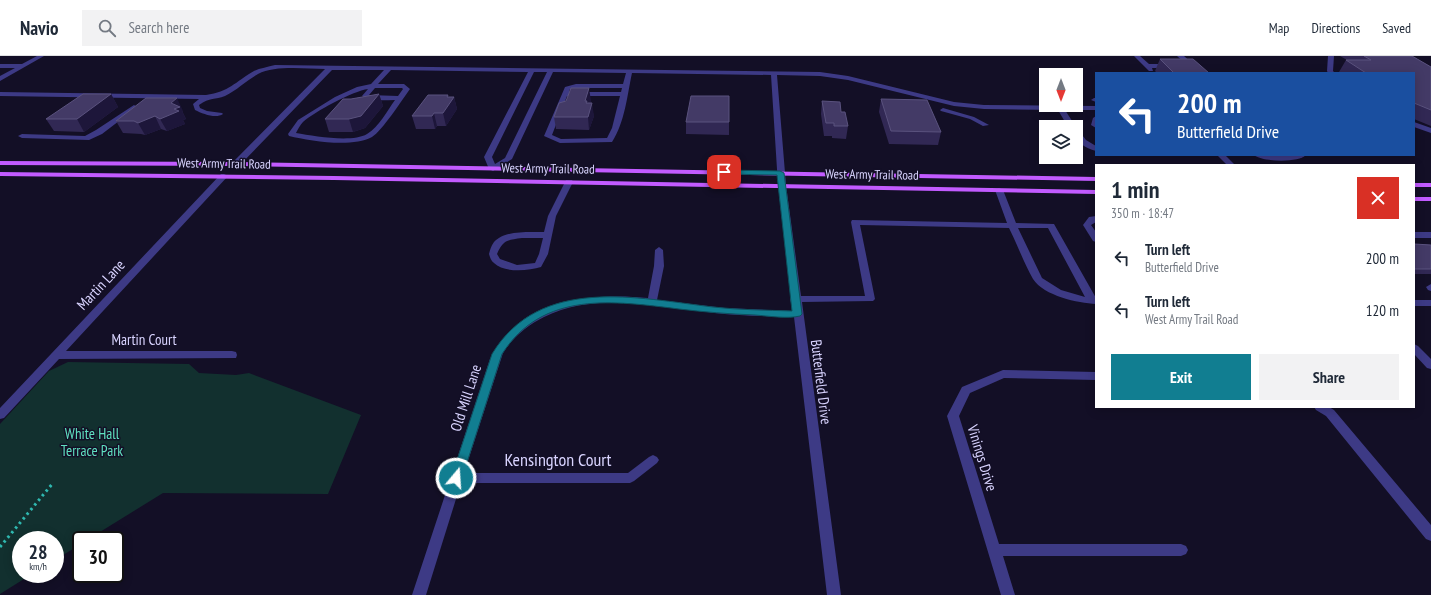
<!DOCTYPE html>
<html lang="en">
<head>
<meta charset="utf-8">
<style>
	:root { --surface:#fff; --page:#f2f2f3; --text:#1f2937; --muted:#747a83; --line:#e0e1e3; --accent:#117e91 }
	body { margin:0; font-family:"PT Sans Narrow",sans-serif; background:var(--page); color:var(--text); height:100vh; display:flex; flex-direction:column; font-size:15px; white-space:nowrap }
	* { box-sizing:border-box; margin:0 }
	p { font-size:13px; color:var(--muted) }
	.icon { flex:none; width:22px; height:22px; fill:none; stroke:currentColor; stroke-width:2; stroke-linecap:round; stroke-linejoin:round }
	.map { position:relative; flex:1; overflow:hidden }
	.details { position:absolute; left:1095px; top:108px; width:320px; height:244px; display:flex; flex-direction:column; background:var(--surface); border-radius:0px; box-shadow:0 2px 10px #0003 }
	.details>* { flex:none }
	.guide { position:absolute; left:1095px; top:16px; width:320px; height:84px; border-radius:0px; box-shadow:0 2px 10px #0003; background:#1a4fa0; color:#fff; overflow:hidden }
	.needle { width:26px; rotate:180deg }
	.fabs { position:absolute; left:1039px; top:12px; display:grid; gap:8px }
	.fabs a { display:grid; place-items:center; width:44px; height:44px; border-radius:0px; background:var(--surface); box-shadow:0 2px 10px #0003; font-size:20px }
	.speed { position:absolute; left:12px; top:475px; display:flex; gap:8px; font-size:20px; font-weight:700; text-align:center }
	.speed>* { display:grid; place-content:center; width:52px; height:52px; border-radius:50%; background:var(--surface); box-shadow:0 2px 10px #0003; line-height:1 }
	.speed small { font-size:10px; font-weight:400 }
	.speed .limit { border:2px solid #111; border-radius:6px; background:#fff; color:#111 }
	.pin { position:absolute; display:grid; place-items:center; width:34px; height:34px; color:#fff; margin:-17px; border-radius:8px; box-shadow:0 2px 6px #0006 }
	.me { position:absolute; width:44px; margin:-22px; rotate:18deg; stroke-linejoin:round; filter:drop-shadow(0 0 3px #0008) }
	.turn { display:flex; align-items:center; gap:14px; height:84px; padding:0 16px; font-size:18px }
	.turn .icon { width:52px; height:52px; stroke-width:2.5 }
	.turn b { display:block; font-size:28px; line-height:34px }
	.round { display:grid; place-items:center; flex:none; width:42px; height:42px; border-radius:0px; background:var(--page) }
	.summary { display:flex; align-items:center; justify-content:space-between; height:68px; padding:0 16px }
	h1 { font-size:24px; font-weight:700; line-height:30px }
	.action { display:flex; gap:8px; margin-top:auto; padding:8px 16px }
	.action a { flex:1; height:46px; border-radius:0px; background:var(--accent); color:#fff; font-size:16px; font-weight:700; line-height:46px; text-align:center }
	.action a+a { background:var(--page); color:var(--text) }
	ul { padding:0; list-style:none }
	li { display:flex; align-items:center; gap:12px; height:52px; padding:0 16px }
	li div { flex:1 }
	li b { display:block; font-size:15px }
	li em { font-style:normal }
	header { display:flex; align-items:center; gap:24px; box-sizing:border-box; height:56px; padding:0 20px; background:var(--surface); border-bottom:1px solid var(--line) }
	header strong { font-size:19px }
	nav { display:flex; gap:22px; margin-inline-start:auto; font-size:14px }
	.search { width:280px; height:36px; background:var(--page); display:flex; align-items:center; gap:10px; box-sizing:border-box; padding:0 14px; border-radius:0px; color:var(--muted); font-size:15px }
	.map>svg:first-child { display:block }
	.green { fill:#12302f }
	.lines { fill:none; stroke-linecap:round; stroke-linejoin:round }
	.path { stroke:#2fb8b0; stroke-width:3; stroke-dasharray:2.5 3.5; stroke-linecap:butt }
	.minor { fill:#3d3a85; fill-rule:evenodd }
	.major { fill:#c25bff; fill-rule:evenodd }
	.wall { fill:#312854 }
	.shaded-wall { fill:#1d163a }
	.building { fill:#433a66; stroke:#5a527e }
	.route { fill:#117e91; stroke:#0b525e }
	.labels { text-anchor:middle; stroke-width:3; stroke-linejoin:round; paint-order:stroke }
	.far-street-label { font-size:13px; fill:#d9d4ff; stroke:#130f26 }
	.street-label { font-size:15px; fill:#d9d4ff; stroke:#130f26 }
	.park-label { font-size:15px; fill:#5fe0c0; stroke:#130f26 }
	.near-street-label { font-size:18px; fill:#d9d4ff; stroke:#130f26 }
</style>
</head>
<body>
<header>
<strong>Navio</strong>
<div class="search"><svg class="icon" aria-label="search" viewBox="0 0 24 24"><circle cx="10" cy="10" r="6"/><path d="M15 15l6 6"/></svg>Search here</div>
<nav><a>Map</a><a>Directions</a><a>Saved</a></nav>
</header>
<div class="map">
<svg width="1431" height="539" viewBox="0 0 1431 539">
	<rect width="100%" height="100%" fill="#130f26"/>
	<path class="green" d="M68,306L189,308L199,317L236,319L249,317L361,359L328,438L163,437L87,484H81V488L55,504V484H21V518H32L0,538V368L49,315Z"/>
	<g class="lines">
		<path class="path" d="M0,491L53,427"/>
		<g class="minor">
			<path d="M37,0H44L0,25V20L15,12H0V8H22Z"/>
			<path d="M1134,0H1140L1149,8H1171L1174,10L1171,12H1152L1153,15H1149Z"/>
			<path d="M1177,0H1184L1203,17H1196Z"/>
			<path d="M1328,0H1334L1333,15L1335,17H1328L1327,15Z"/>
			<path d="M275,9L820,16L848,20L954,46L984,49L1096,50V54H1065L1076,71H1068L1058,54L984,53L954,50L848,24L820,20L777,19L786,129L801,240H865L851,166L852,164L1007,167L995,134L999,132L1003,134L1016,167L1054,168L1096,242V248C1078,247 1044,240 1033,223C1024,207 1017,188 1009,172L860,169L875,243L873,245L802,246L841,539H827L794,261C767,260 741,260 715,257C658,251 598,235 544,261C528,269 513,281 503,297L464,417H628L649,401L653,399L657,401L659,404L657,407L634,425L630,427H461L426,539H412L490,303C520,245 589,236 648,242L654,210L655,194L659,191L663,194L664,210L657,244L725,252L793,255L790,243L791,241L778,129L771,19L632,17C627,40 625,66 612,86L560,87L544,80L565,31L576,28H623L626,17L553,16L512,103L493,115L489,113L484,101L528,16L391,14L378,28H404L410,33C402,44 382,75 372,81C352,92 310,85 289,80L288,78L298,64L335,41L357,31L371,28L384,14H332L239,110H233V106L325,13C306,13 275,9 258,18C247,24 237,34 225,40C215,44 210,41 199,49L200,52L207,55L222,57L223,58C216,63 203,58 195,54L193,48L199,43L0,40V36L206,39C229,36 235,26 254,15C260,12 268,11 275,9ZM534,16H547L505,102L495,108L492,101ZM375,32H402L403,33L398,40L369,39ZM576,32H622L621,36H569L570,33ZM368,33L362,40C370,46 384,44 395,44C387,55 379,71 367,78C352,87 314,80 296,77C298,73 300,69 303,66C314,56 353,35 368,33ZM567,40H620L612,72L607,82L561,83L552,79ZM1018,172H1048L1085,241L1061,234L1042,222Z"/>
			<path d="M1094,42H1096V46L1091,44Z"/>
			<path d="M134,49L137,51L136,52L102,78L89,84L22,82L18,80L22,78L85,80L96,74Z"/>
			<path d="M943,52L974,61L989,69L983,70L970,63L941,55L940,54Z"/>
			<path d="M1096,60V72L1091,69L1093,62Z"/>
			<path d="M1414,66L1431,72V77L1414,71Z"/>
			<path d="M1076,75H1079L1086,84L1096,90V95C1085,92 1076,87 1076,75Z"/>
			<path d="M1217,99H1225L1235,109H1227Z"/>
			<path d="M1254,99H1306C1299,107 1262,106 1254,99Z"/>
			<path d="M221,118H224L228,120L66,295H232L236,296L237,299L236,302L59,303L4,362L0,363V352Z"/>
			<path d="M566,124H572L573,126L556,160L548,198L541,211C528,215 504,217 494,207C491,205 490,201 489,198C490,194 491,190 494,186C504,174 530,176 544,176L548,160ZM522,182H543L539,198L535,207L517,209L500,203L497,198C503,184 507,184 522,182Z"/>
			<path d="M1096,160V166L1091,169L1096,176V186L1093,185L1083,169L1089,161Z"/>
			<rect x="1414" y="176" width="17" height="6"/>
			<path d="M1431,228V235L1428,234L1426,231Z"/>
			<rect x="1414" y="244" width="17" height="6"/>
			<path d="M1414,288L1418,290L1431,303V313L1427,312L1414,298Z"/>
			<path d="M1003,314L1096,316V324L1004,322L970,337L959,360L999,488H1181L1186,490L1188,494L1186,498L1181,500H1003L1015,539H1001L947,360L962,331Z"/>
			<path d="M1314,351H1329L1334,354L1431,469V485L1426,483L1326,360L1316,354Z"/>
		</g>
		<g class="major">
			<path d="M0,105L236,106L1096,121V125L236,110L0,109Z"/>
			<path d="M0,116L334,120L1096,134V138L334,124L0,120Z"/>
			<rect x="1414" y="127" width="17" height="4"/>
			<rect x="1414" y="141" width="17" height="4"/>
		</g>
	</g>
	<g class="wall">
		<path d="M1340,0H1412L1431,11V70L1414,63V17H1342L1339,16L1346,4H1347Z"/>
		<path d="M1160,3L1209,17H1157L1155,15Z"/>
		<path d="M111,38L118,51L84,76L54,75L46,63Z"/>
		<path d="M379,38L383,50L365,72L353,76H329L325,63L351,43Z"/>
		<path d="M448,39V41H454L457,53L446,70H437L435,73H416L412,60Z"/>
		<path d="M729,40V79L686,78V66Z"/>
		<path d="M881,43L941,76L938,89L889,88L879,56Z"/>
		<path d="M591,45L590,47L594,60L589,74L556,73L554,61Z"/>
		<path d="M822,45L841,56L848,70L846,83L832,82V80H824L821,58Z"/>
		<path d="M182,55L186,63L183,64L185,68L167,75L161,73L145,79L141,78L123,77L116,65L183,55Z"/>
		<path d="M1414,188L1431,189V218H1414Z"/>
	</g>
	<g class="shaded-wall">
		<path d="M589,32L591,45L588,53L585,45Z"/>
		<path d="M111,38L118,51L84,76L77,63Z"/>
		<path d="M379,38L383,50L365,72L353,76L349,63Z"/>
		<path d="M448,39L450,47L454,41L457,53L446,70L443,57L447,41Z"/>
		<path d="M177,42L183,55H182L186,63L183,64L185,68L167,75L160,63L171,47Z"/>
		<path d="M592,47L594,60L589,74L588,61Z"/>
		<path d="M434,57L437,70L435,73L432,60Z"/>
		<path d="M155,60L161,73L145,79L138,67Z"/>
	</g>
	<g class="building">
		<path d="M1364,0H1412L1431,11V54L1414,47V17H1366L1346,4H1371Z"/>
		<path d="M1160,3H1193L1209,17H1174Z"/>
		<path d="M571,32H589L585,45H587L586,47H592L588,61H554L559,47L566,45Z"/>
		<path d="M83,38H111L77,63H46Z"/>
		<path d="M379,38L361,60L349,63H325L343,43H351Z"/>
		<path d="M428,39H448L447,41H454L443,57H434L432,60H412Z"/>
		<path d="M691,40H729V66H686Z"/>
		<path d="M146,42H177L171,47L180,51L174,53L179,55L160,63L155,60L138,67L134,65H116Z"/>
		<path d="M881,43L927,44L941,76L891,75Z"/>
		<path d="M822,45L840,46L841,56H845L848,70H834V67H826Z"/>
		<path d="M1414,188L1431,189V213H1414Z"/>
	</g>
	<path class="route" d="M724,114L780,115L784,117L802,258L800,260C788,263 768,260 755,259C729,258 704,256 679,253C614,245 543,234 502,298L462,422L460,426L456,427L452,426L451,422L492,298C540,219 637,242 713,251C739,254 766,254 792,255L777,119L721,118L720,116Z"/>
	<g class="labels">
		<g class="far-street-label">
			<text transform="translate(224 107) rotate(1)" y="5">West Army Trail Road</text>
			<text transform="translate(548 112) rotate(1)" y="5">West Army Trail Road</text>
			<text transform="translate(872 118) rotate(1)" y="5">West Army Trail Road</text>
		</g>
		<g class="street-label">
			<text transform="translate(101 229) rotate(-47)" y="5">Martin Lane</text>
			<text x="144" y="289">Martin Court</text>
			<text transform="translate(821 326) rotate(83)" y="5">Butterfield Drive</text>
			<text transform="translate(466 342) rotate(-72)" y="5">Old Mill Lane</text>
			<text transform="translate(982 402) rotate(73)" y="5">Vinings Drive</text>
		</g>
		<g class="park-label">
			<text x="92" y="383">White Hall<tspan x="92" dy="17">Terrace Park</tspan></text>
		</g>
		<g class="near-street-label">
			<text x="558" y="410">Kensington Court</text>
		</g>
	</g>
</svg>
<div class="fabs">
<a><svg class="needle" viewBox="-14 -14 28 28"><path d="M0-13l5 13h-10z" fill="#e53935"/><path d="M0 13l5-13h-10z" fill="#747a83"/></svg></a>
<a><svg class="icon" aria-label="layers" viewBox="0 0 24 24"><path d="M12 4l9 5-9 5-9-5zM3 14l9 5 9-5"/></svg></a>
</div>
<div class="speed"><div>28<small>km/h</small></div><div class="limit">30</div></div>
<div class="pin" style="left:724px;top:116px;background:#d93025"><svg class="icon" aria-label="arrive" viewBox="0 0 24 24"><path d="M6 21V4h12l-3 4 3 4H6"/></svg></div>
<svg class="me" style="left:456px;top:422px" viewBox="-20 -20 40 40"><circle r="17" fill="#117e91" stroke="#fff" stroke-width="3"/><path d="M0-11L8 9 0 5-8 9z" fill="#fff"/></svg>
<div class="guide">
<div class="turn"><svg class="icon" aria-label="left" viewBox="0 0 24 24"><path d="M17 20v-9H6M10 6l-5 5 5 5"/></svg><div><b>200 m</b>Butterfield Drive</div></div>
</div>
<section class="details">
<div class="summary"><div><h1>1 min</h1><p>350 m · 18:47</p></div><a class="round" style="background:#d93025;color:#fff"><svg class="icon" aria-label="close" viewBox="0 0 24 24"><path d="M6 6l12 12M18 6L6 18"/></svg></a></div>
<ul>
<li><svg class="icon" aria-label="left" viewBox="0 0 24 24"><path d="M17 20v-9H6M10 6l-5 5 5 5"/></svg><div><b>Turn left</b><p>Butterfield Drive</p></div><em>200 m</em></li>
<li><svg class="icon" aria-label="left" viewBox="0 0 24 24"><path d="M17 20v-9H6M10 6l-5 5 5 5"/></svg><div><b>Turn left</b><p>West Army Trail Road</p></div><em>120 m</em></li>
</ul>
<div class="action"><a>Exit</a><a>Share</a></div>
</section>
</div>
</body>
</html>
